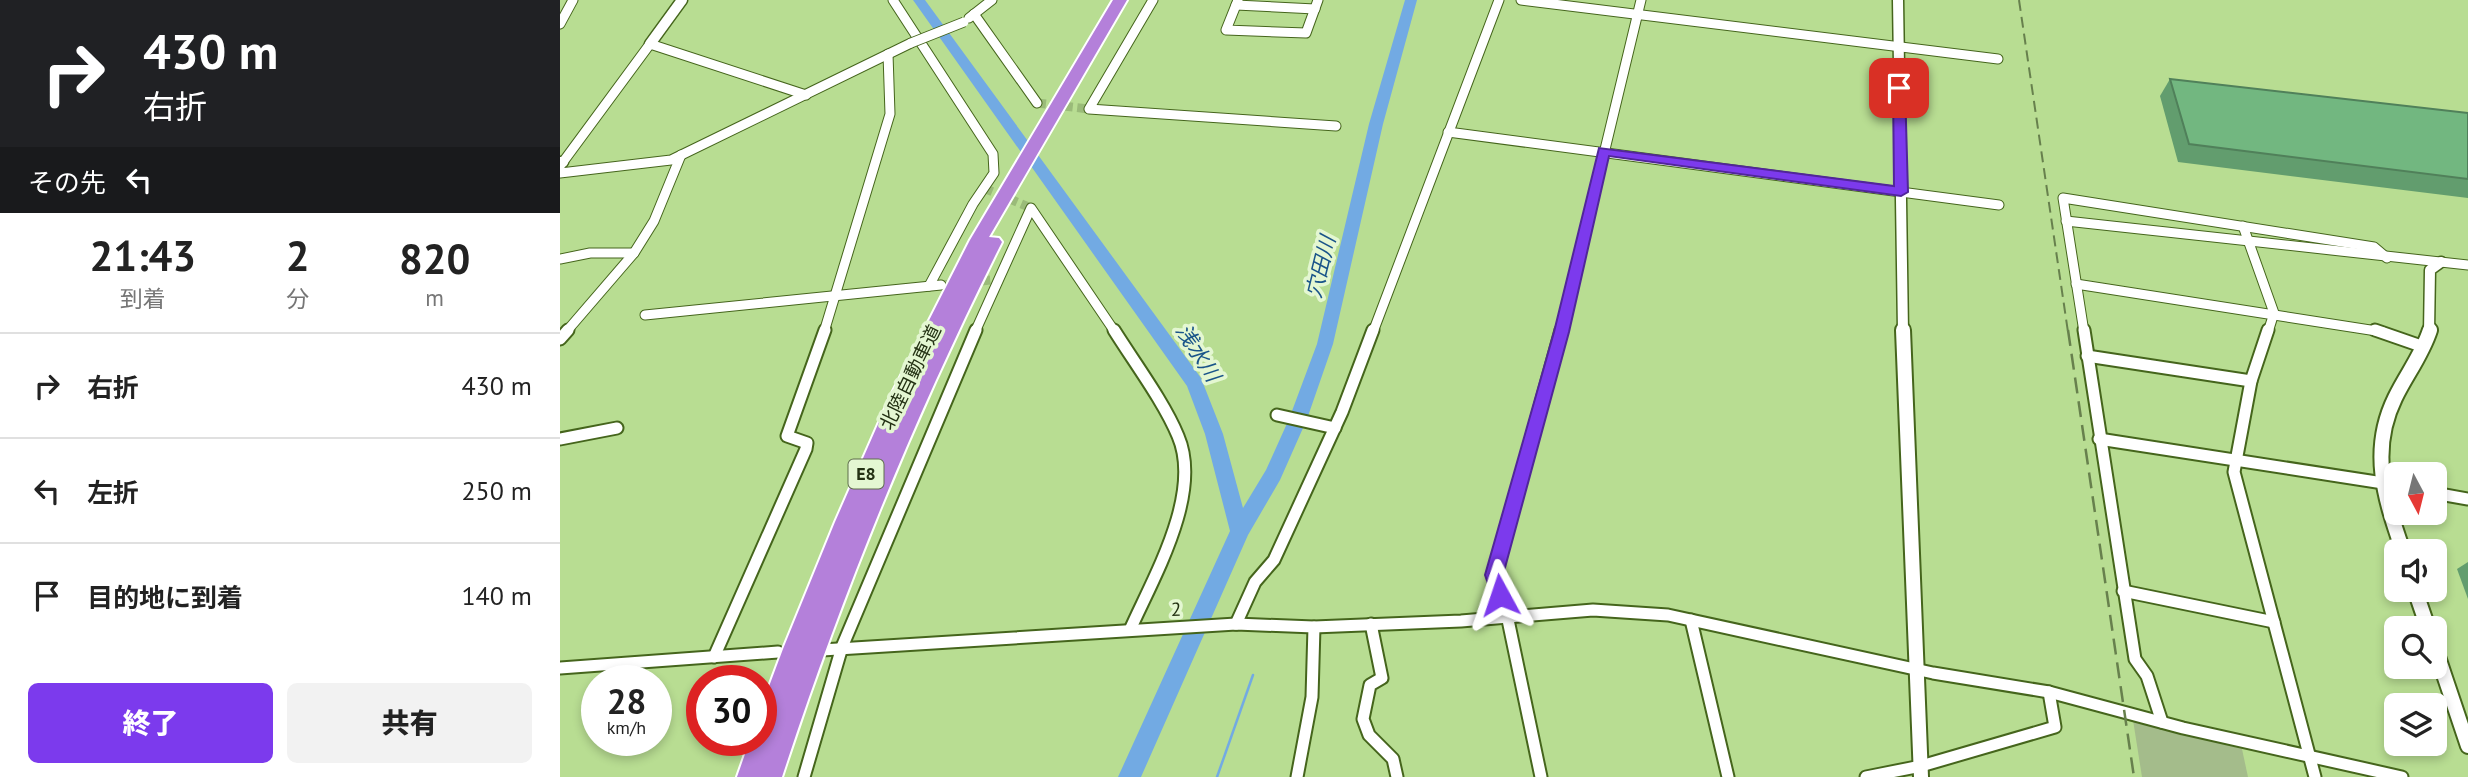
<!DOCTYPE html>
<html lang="ja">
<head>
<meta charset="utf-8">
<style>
	:root { --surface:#fff; --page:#f2f2f2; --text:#222; --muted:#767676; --line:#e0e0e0; --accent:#7c3aed }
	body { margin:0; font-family:"PT Sans","Noto Sans JP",sans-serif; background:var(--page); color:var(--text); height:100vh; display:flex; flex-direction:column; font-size:26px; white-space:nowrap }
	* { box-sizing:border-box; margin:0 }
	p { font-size:23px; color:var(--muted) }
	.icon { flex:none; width:38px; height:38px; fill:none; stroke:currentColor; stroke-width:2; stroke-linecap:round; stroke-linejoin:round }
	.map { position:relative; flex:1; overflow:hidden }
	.side { display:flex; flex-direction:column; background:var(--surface); width:560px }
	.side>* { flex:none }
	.hud { background:#202124; color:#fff; overflow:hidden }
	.needle { width:46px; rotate:173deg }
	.buttons { position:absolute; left:1824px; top:462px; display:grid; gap:14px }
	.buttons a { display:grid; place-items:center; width:63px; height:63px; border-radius:10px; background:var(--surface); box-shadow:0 4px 10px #0003; font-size:35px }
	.speed { position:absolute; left:21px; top:665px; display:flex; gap:14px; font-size:35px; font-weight:700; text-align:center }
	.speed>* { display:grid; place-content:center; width:91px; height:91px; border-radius:50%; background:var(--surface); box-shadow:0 4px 10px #0003; line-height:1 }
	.speed small { font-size:18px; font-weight:400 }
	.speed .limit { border:10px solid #d22; background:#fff; color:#111 }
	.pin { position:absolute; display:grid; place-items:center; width:60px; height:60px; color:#fff; margin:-30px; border-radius:14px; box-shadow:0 4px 10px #0006 }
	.me { position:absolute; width:77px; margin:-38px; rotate:355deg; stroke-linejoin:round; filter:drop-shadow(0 0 5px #0008) }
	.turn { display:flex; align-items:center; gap:24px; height:147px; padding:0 28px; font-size:32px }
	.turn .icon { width:91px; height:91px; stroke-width:2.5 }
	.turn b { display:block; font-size:49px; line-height:60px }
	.then { display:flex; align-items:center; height:66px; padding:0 28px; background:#0003; gap:14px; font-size:26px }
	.eta { display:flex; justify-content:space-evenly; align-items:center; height:119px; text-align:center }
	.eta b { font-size:42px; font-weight:800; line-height:49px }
	.button { display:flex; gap:14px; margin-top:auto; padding:14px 28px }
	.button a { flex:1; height:80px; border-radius:10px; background:var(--accent); color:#fff; font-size:28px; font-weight:800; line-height:80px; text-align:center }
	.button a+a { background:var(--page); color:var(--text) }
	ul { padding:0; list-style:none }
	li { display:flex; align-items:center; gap:21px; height:105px; padding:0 28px; border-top:2px solid var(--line) }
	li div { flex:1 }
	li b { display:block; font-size:26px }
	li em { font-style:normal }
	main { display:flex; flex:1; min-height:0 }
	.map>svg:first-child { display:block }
	.green { fill:#a4bc8b }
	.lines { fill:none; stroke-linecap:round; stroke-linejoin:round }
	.stream { stroke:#72aae3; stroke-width:2.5 }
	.river { fill:#72aae3; fill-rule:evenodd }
	.minor-tunnel { stroke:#9abb79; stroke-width:9; stroke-dasharray:9 4.5; stroke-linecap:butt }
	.minor-far1-casing { stroke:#45651c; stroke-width:11 }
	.minor-casing { stroke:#45651c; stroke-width:15 }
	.tertiary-far1-casing { stroke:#45651c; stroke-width:13 }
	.tertiary-casing { stroke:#45651c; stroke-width:18 }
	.motorway-casing { stroke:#fff; stroke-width:4 }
	.minor-far1 { stroke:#fff; stroke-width:9 }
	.minor { stroke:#fff; stroke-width:11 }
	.tertiary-far1 { stroke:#fff; stroke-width:10 }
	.tertiary { stroke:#fff; stroke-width:14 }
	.motorway { fill:#b480da; fill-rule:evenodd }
	.rail-far1 { stroke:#67804d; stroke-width:2; stroke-dasharray:11 6; stroke-linecap:butt }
	.rail { stroke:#67804d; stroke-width:2.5; stroke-dasharray:16 8; stroke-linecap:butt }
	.minor-bridge-casing { stroke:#45651c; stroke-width:11; stroke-linecap:butt }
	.minor-bridge { stroke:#fff; stroke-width:9 }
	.wall { fill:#629d6e }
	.building { fill:#72b780; stroke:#50805a; stroke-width:2 }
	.route { fill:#7c3aed; stroke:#51269a; stroke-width:2 }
	.labels { text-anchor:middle; stroke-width:7; stroke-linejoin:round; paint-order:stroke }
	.shield { fill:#e4f7d2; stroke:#5e6d4d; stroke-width:2 }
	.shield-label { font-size:18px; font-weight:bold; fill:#243214 }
	.street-label { font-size:19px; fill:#243214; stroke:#e4f7d2 }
	.water-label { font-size:21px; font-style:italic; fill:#195489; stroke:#e4f7d2 }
</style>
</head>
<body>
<main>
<section class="side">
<div class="hud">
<div class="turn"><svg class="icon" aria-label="right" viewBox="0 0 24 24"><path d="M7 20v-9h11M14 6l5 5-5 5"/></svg><div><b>430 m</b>右折</div></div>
<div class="then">その先<svg class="icon" aria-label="left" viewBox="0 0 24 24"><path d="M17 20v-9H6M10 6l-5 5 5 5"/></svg></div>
</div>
<div class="eta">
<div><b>21:43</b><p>到着</p></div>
<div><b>2</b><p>分</p></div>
<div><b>820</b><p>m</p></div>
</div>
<ul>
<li><svg class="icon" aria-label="right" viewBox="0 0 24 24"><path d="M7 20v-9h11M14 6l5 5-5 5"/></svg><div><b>右折</b></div><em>430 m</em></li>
<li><svg class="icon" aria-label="left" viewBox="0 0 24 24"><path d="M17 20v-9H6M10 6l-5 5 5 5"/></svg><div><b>左折</b></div><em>250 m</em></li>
<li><svg class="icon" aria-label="arrive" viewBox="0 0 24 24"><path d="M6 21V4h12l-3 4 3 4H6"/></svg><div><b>目的地に到着</b></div><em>140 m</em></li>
</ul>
<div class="button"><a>終了</a><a>共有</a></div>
</section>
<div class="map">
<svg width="1908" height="777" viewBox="0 0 1908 777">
	<rect width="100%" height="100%" fill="#b8dd92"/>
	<path class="green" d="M1573,720L1682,749L1688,777H1582Z"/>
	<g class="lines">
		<path class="stream" d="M657,777L693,675"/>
		<path class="river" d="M353,0H365L641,378L663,434L683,508L706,470L729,419L757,344L809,124L845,0H857L823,124L773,344L747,419L720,480L688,535L581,777H558L670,531L645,434L627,386Z"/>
		<g class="minor-tunnel">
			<path d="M477,103L529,109"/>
			<path d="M424,188L471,208"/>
			<path d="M381,285L431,280"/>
		</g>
		<defs>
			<g id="minor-far1">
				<path d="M333,0L433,154L434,173L413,204L369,286"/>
				<path d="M593,0L529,109L776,126"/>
				<path d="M678,0L666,30L746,33L758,0"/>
				<path d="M961,0L1438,59"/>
				<path d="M676,5L755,9"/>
				<path d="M414,14L477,103"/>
				<path d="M409,18L432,0"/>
				<path d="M0,24L13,0"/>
				<path d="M888,132L1439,205"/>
				<path d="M0,166L90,44L246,95"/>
				<path d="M0,173L111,160L351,43"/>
				<path d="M1506,221L1908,265"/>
				<path d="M1683,226L1714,313L1708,332"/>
				<path d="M0,259L30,253H74"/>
				<path d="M1516,284L1823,332"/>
				<path d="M85,315L381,285"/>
				<path d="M6,332L74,253L94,221L121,155"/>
				<path d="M264,332L330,114L328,54"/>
				<path d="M415,332L471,208L555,332"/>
				<path d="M813,332L939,0"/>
				<path d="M1001,332L1081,0"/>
				<path d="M1524,332L1503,198L1814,247L1827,258"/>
			</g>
			<g id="minor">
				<path d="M554,330C574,362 604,402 618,436C643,494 593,578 570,630"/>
				<path d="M1524,330L1575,659L1587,676L1602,722"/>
				<path d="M1708,330L1691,381L1674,472L1755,777"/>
				<path d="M1815,330L1864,347"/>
				<path d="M0,339L8,330"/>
				<path d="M1527,356L1691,381"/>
				<path d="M717,415L775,428"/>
				<path d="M0,439L57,428"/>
				<path d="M1539,439L1836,485"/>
				<path d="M1874,493L1908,499"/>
				<path d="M1563,591L1714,622"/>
				<path d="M1131,620L1168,777"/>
				<path d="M676,624L695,582L714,560L782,412L813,330"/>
				<path d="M811,624L822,678L810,685L803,719L809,735L833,759L837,777"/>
				<path d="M262,650L676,624L754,627L901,621L1033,610L1108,615L1373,673L1489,692L1623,728L1842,777"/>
				<path d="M154,657L246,449L247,443L227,436L265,330"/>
				<path d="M0,668L218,652"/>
				<path d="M244,777L282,647L416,330"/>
				<path d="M737,777L752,697L754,627"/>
				<path d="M981,777L947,615L934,575L1001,330"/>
				<path d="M1306,777L1361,766L1495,727L1489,692"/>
			</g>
			<g id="tertiary-far1">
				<path d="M1338,0L1343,332"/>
				<path d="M90,44L122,0"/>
				<path d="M0,162H3"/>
				<path d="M1869,332L1870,270L1881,262"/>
			</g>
			<g id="tertiary">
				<path d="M1343,330L1361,777"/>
				<path d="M1843,551C1825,499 1809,451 1835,398C1846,375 1862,355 1870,330"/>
				<path d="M1855,590L1868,628"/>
				<path d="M1874,645L1908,746"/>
			</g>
			<path id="motorway" d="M553,0H567L429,237L439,238L442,242C355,415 282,593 222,777H177L190,740H201V708L223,649L275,522L330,397L410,240Z"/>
		</defs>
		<use href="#minor-far1" class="minor-far1-casing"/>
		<use href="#minor" class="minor-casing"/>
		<use href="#tertiary-far1" class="tertiary-far1-casing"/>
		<use href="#tertiary" class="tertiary-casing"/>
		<use href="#motorway" class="motorway-casing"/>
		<use href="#minor-far1" class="minor-far1"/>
		<use href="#minor" class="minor"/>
		<use href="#tertiary-far1" class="tertiary-far1"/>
		<use href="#tertiary" class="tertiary"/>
		<use href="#motorway" class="motorway"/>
		<path class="rail-far1" d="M1459,0L1508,332"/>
		<path class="rail" d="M1508,330L1574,777"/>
		<defs>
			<path id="minor-bridge" d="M351,43L404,22"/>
		</defs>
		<use href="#minor-bridge" class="minor-bridge-casing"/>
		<use href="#minor-bridge" class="minor-bridge"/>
	</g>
	<g class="wall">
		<path d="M1610,79L1908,113V198L1618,162L1600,96Z"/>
		<path d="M1908,562V599L1897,569Z"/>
	</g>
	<path class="building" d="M1610,79L1908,113V179L1629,144Z"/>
	<path class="route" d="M1339,84L1345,88L1348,192L1341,196L1049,156L1009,332L943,575L949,595L947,601H934L925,575L994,332L1039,148L1334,186L1333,88Z"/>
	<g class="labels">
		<rect class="shield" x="288.5" y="459.5" width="35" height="29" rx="5"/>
		<g class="shield-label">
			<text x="306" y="480">E8</text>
		</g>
		<g class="street-label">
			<text transform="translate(350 377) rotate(-64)" y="7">北陸自動車道</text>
			<text transform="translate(616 609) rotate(-1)" y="7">2</text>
		</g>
		<g class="water-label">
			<text transform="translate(761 267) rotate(-76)" y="7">穴田川</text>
			<text transform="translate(638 353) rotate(58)" y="7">浅水川</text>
		</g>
	</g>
</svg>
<div class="buttons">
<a><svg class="needle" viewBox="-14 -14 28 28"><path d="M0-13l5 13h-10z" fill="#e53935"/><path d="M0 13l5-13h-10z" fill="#767676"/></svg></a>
<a><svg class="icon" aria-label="sound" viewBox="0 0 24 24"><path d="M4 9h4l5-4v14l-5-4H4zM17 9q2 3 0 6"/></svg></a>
<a><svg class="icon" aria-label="search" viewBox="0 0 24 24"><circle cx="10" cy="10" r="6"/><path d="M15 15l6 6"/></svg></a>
<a><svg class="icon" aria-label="layers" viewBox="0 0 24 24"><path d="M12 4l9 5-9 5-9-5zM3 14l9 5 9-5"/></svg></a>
</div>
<div class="speed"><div>28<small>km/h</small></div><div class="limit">30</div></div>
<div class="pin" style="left:1339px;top:88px;background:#d93025"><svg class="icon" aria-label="arrive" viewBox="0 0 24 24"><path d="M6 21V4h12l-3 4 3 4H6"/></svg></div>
<svg class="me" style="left:940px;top:595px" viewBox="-20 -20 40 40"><path d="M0-17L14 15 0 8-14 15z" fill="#7c3aed" stroke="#fff" stroke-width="4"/></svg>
</div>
</main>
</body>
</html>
